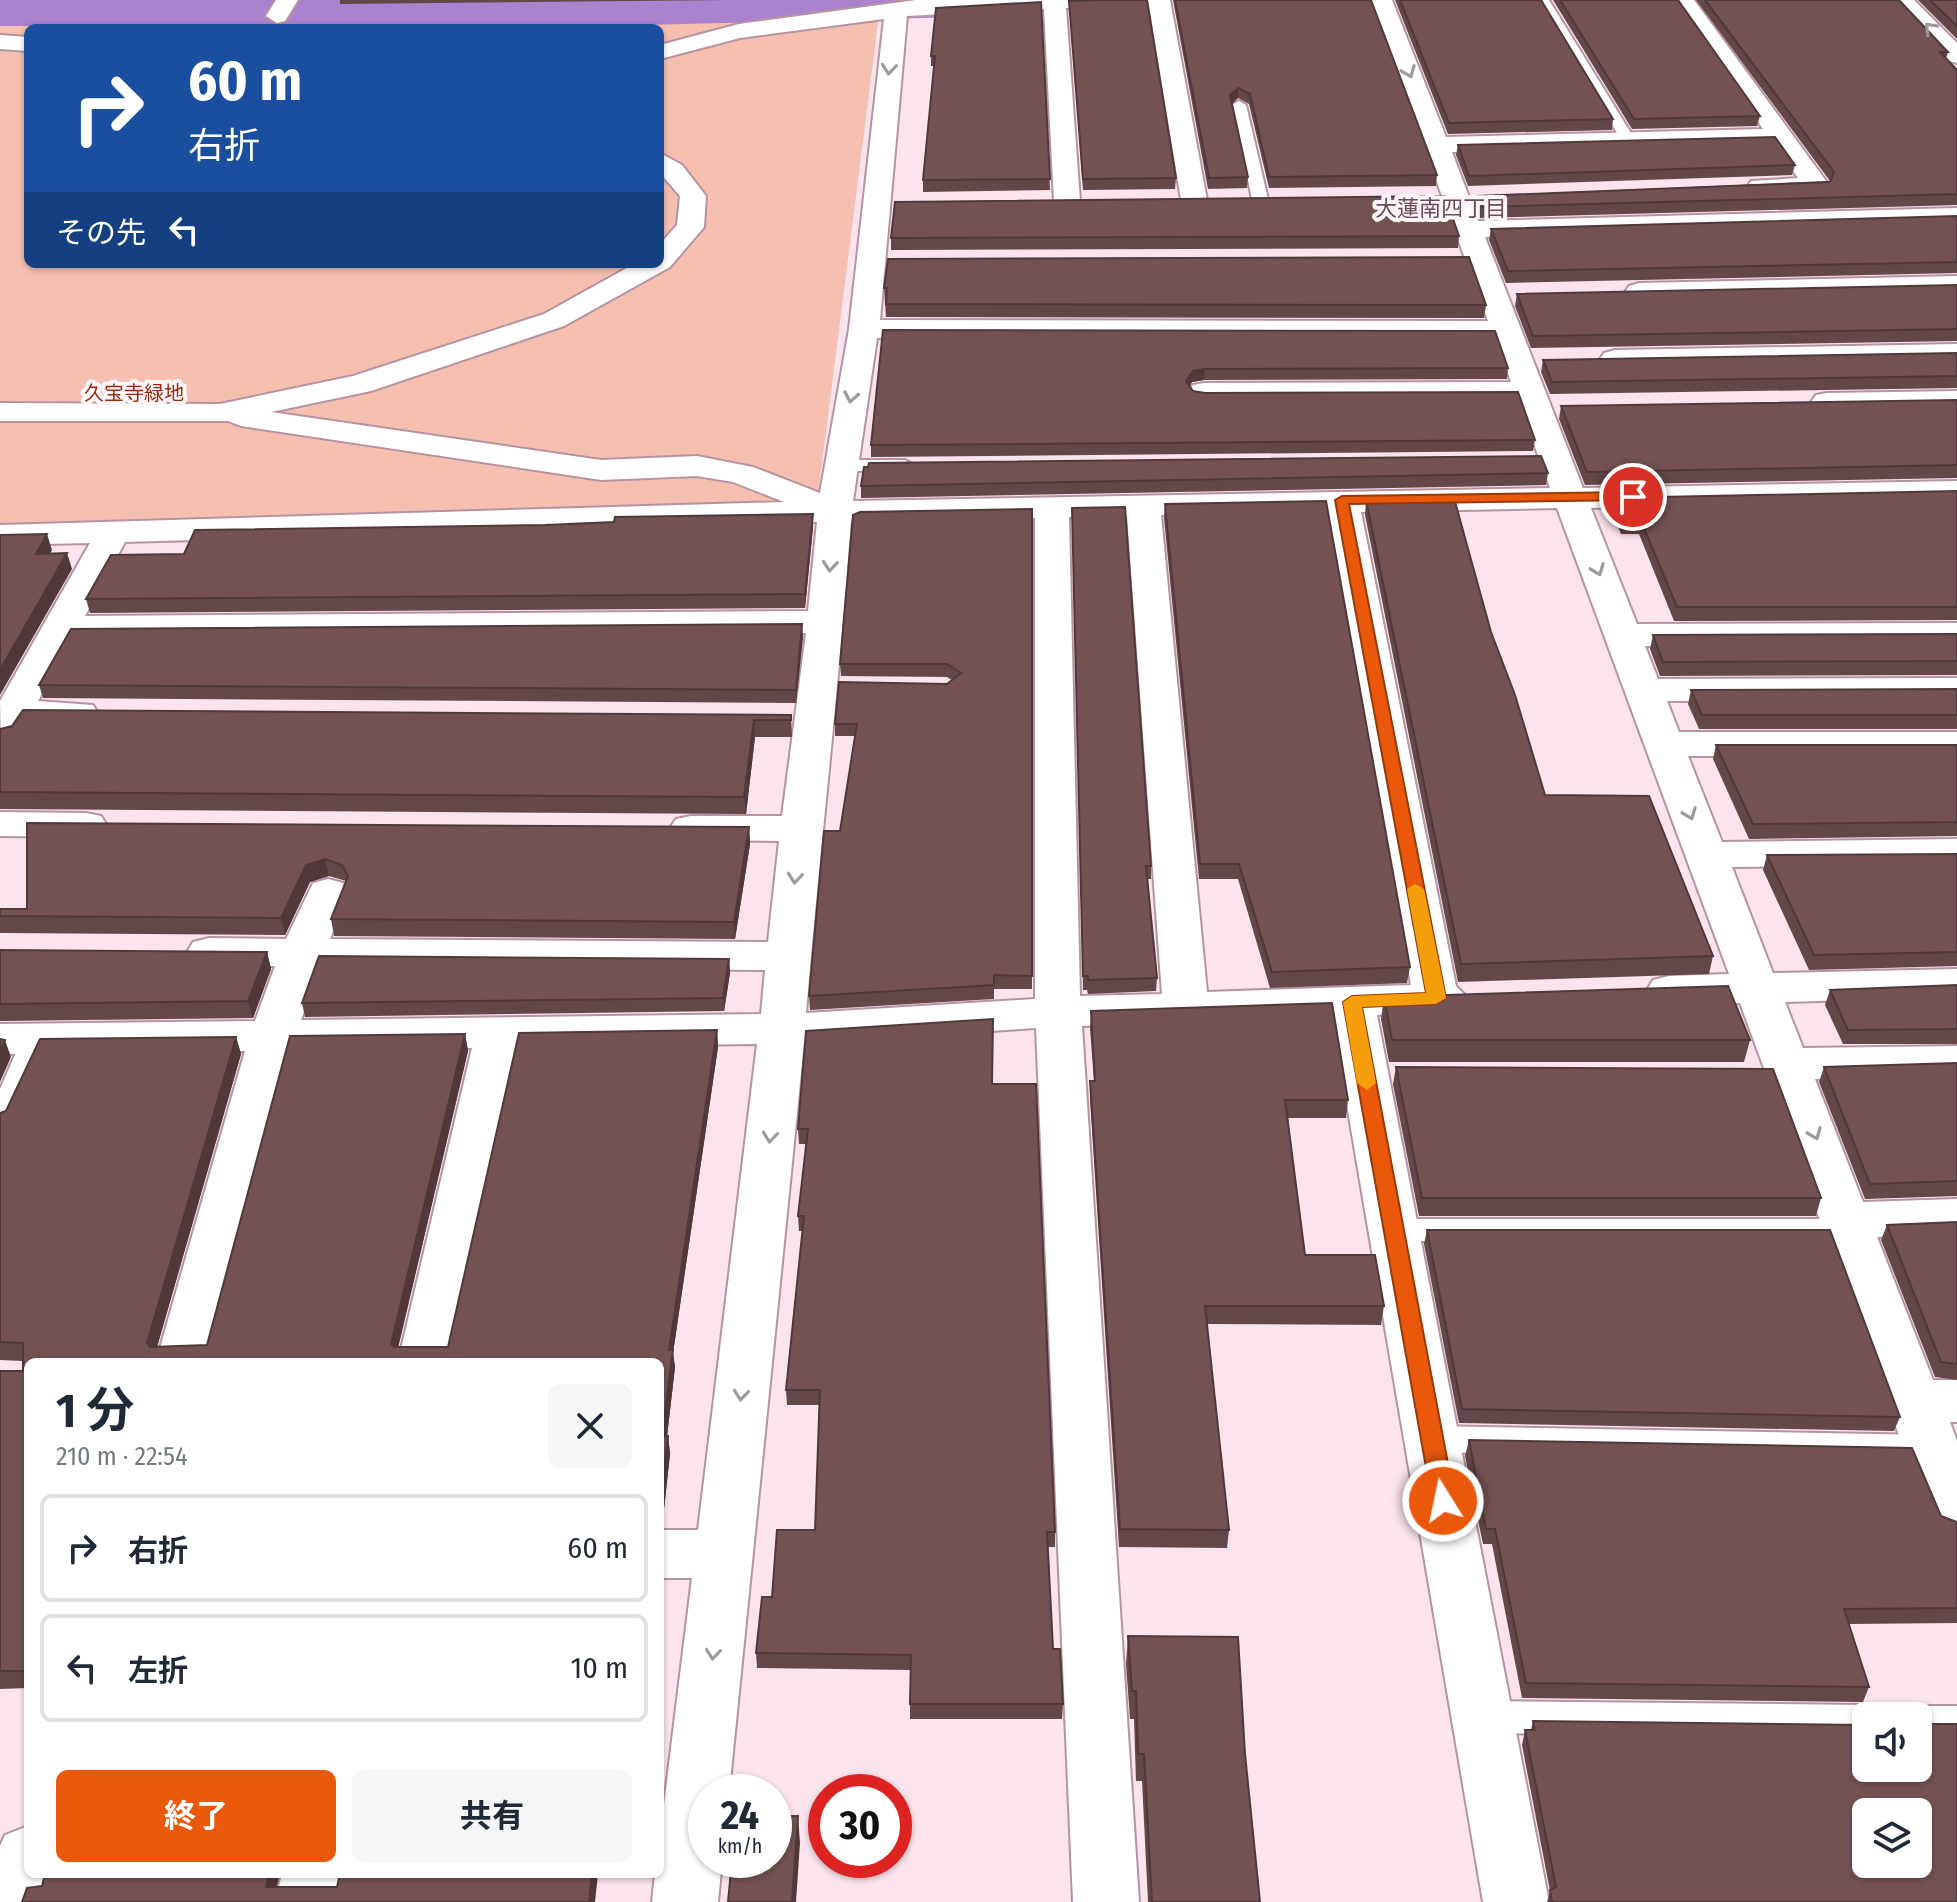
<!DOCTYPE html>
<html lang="ja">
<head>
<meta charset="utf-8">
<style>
	:root { --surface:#fff; --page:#f6f6f7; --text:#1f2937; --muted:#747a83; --line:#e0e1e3; --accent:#ea580c }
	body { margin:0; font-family:"Fira Sans Condensed","Noto Sans JP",sans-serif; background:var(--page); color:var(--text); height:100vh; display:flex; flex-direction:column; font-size:30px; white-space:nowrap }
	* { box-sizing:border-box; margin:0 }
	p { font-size:26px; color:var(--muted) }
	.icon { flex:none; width:44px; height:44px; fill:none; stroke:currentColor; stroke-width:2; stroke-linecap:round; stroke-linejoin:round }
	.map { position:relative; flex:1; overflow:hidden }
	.panel { position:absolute; left:24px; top:1358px; width:640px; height:520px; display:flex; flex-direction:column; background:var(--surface); border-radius:12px; box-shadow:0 2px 6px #0004 }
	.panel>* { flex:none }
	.top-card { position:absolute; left:24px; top:24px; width:640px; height:244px; border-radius:12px; box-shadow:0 2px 6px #0004; background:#1a4fa0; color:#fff; overflow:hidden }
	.fabs { position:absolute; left:1852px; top:1702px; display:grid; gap:16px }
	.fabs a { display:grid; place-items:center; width:80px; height:80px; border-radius:12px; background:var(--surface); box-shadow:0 2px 6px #0004; font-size:40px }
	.speed { position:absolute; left:688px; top:1774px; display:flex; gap:16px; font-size:40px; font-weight:700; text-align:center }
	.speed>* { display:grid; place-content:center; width:104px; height:104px; border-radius:50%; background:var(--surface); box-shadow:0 2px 6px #0004; line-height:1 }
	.speed small { font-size:20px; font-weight:400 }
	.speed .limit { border:12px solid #d22; background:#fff; color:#111 }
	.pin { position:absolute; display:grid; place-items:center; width:68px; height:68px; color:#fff; margin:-34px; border:4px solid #fff; border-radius:50%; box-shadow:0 2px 8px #0007 }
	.me { position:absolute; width:88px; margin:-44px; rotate:350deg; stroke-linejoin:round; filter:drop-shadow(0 0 6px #0008) }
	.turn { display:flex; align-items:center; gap:28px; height:168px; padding:0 32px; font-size:36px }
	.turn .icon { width:104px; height:104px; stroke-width:2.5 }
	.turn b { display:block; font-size:56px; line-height:68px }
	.then { display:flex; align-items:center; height:76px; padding:0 32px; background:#0003; gap:16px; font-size:30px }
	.round { display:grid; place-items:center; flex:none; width:84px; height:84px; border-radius:12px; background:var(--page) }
	.overview { display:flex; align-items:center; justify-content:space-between; height:136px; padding:0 32px }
	h1 { font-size:48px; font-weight:700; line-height:60px }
	.button { display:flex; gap:16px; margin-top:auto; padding:16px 32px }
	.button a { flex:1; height:92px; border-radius:12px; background:var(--accent); color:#fff; font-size:32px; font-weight:700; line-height:92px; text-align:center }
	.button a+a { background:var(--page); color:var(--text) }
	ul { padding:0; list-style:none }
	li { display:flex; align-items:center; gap:24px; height:108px; margin:0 16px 12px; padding:0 16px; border:4px solid var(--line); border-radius:12px }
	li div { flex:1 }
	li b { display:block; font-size:30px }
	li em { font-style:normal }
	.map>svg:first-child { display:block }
	.green { fill:#f6c0b1; fill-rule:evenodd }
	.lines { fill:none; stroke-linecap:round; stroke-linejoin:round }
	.river { fill:#ab82cd; fill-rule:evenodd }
	.lane-casing { stroke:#b793a2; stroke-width:4 }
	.street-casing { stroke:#b793a2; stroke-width:4 }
	.lane { fill:#fff; fill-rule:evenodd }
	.street { fill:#fff; fill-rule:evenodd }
	.wall { fill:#644748 }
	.shaded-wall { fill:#51393b }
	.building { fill:#745254; stroke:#51393b; stroke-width:2; fill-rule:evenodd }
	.oneway { stroke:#9f999b }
	.route { fill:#ea580c; stroke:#983908; stroke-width:2 }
	.slow { fill:#f59e0b }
	.labels { text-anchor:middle; stroke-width:8; stroke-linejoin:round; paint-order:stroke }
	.far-park-label { font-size:20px; fill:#962c0b; stroke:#fef6f9 }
	.far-neighbourhood-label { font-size:22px; fill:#6b4b58; stroke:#fef6f9 }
</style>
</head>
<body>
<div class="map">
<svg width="1957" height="1902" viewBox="0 0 1957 1902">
	<rect width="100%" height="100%" fill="#fbe4ed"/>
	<path class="green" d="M880,7L818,495L761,506L0,524V10ZM28,28H660V264H28Z"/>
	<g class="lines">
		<path class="river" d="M0,0H990L981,12L961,17L603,26H0Z"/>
		<defs>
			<g id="lane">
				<path d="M1537,0H1549L1634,138L1632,141L1620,138Z"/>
				<path d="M1239,101L1246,105L1268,199L1260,204L1252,199L1232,105Z"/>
				<path d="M839,460H905L915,466L905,472L832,470L829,466Z"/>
				<path d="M36,1030L46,1033L50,1039L14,1120L10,1127L0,1130V1089L22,1039L26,1033Z"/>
				<path d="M1393,1219H1851L1862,1222L1866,1230L1862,1238L1851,1241H1393L1382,1238L1378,1230L1382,1222Z"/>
				<path d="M1432,1426L1932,1435L1944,1439L1948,1448L1944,1457L1932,1461L1432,1452L1420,1448L1416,1439L1420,1430Z"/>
				<path d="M1483,1701L1866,1705L1879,1710L1882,1716H1866V1737L1483,1733L1470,1728L1465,1717L1470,1706Z"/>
				<path d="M1918,1706H1957V1738H1918V1716H1903L1905,1711Z"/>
			</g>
			<g id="street">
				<path d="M276,0H298L285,21L277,23L266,16Z"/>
				<path d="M916,0H1118L1107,7L1066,8L1080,201L1076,207H1058L1054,201L1044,9L907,16L880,320L1488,321L1370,0H1392L1446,137L1763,129L1672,0H1694L1829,185L1816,193H1751L1747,187L1751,181L1798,178L1774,144L1452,152L1478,221L1957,208V224L1485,237L1583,488L1957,481V501L1591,508L1637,624L1957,623V645L1645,646L1658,679L1957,678V700L1667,701L1679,732H1957V756H1688L1722,842L1957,839V865L1732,867L1773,973L1957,969V997L1785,1002L1803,1048L1957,1046V1076L1815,1079L1863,1202L1957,1199V1235L1877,1237L1933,1380H1957V1422H1950L1957,1441V1537L1937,1530L1928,1514L1740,1003L1669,1004L1653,1000L1647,990L1653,980L1669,976L1729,974L1557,508L1361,512L1456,986L1468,998L1461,1008L1445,1013L1377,1015L1549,1902H1483L1332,1017L1082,1026L1139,1902H1073L1036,1028L804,1043L729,1792H706V1860H722L718,1902H652L655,1874H660V1837L692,1578H660V1530H698L757,1044L519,1047L452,1362H398L472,1048L292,1050L210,1362H156L245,1051L0,1054V1024L255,1021L275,966H209L193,962L187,952L193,942L209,938L286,939L313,883L328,879L343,883L349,892L330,939L768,942L779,841L691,840L676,837L670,828L676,819L691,816H782L806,633L73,638L38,701L93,705L98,713L93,721L79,725L26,724L15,741L1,745L0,701L90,543L0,545V525L784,502L733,482L697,476L601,480L241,426L228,421H0V403L220,404L353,376L544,314L634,264H660V244L677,225L680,196L660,173V153L682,165L706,196L704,227L670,267L564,326L371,391L271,412L601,460L697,456L753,467L820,493L849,329L884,19L740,38L660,59V45L739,24ZM877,338L1495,339L1511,382L1204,383L1193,385L1188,392L1193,399L1204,401L1518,400L1550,488L853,501ZM1327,512L1411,985L1207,992L1161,515ZM1127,516L1162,994L1080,996L1069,517ZM1035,518V999L806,1013C820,848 839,685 851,521ZM817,522L808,611L85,616L125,542ZM320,967L765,970L761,1014L301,1020Z"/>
				<path d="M1148,0H1170L1207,200L1203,206H1185L1181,200Z"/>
				<path d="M1891,0H1914L1957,43V63L1949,61Z"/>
				<path d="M0,35L28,37V51L0,49Z"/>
				<path d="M1957,276V294L1639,301L1629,298L1625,292L1629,286L1639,283Z"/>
				<path d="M1957,344V362L1615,368L1604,365L1600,359L1604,353L1615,350Z"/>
				<path d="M1957,391V409L1827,411L1816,409L1811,402L1816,395L1827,393Z"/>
				<path d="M0,812L86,813L101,816L107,825L101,834L86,837L0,836Z"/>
				<path d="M28,1826V1874H55L47,1902H0V1846L5,1835Z"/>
				<path d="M282,1874H348L341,1902H275Z"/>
			</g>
		</defs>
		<use href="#lane" class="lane-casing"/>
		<use href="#street" class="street-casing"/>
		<use href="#lane" class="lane"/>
		<use href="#street" class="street"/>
	</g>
	<g class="wall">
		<path d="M340,0H729L340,4Z"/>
		<path d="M1173,0H1371L1437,175L1436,186L1269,188L1249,104L1238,98L1232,104L1248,177L1247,188L1208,189Z"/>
		<path d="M1395,0H1541L1613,119L1612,130L1448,134Z"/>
		<path d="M1553,0H1678L1760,116L1757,126L1632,129Z"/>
		<path d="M1696,0H1899L1948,52L1946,59L1957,70V205L1480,218L1476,207L1478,196L1830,181Z"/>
		<path d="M1918,0H1957V39Z"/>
		<path d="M1069,1L1176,178L1175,189L1083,190Z"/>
		<path d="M1041,2L1050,190L923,192V180L934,66H931V56Z"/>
		<path d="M1458,145L1795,165L1792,175L1468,186L1456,155Z"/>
		<path d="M1957,216V273L1506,283L1489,240L1491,229Z"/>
		<path d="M1459,236L1458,248L891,250V238Z"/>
		<path d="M1957,285V341L1531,348L1515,306L1517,294Z"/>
		<path d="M884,288L1486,305L1484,318L886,317Z"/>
		<path d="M883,330L1508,368L1507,379L1204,380L1192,382L1190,386L1193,391L1535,440L1533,451L871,457V445Z"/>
		<path d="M1957,353V388L1550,394L1541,372L1543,360Z"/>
		<path d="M1957,400V478L1585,485L1559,419L1561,406Z"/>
		<path d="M1548,473L1546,485L861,498V486Z"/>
		<path d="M1957,491V620L1674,621L1639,534H1621L1611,511L1613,498Z"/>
		<path d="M1366,500L1491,632L1545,795L1713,956L1709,974L1458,982L1365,515Z"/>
		<path d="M1165,504L1410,967L1407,983L1270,988L1238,879H1199L1164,518Z"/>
		<path d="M1072,508L1151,866V879H1147L1157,978L1156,991L1088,994L1087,990H1083Z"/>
		<path d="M1032,509V989H994V999L810,1010L809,996L840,831L855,736H835V724L947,684L952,680L947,677L841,676L840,664Z"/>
		<path d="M813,527L805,608L90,613L86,599L184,554Z"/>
		<path d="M1957,634V675L1660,676L1650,649L1653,635Z"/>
		<path d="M803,636L796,703L43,698L39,685Z"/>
		<path d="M1957,689V729H1699L1688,704L1691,690Z"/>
		<path d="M791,715L792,737H755L746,814L0,809V729Z"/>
		<path d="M1716,745H1957V836L1749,839L1713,759Z"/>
		<path d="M27,823L749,827L750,844L735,939L334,936L331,919L346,881L329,876L310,882L285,935L0,933V909H27Z"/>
		<path d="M1957,854V966L1809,970L1763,870L1767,855Z"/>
		<path d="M0,950L267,952L271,969L253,1018L0,1021Z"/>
		<path d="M729,959L730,973L724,1011L305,1017L302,1003Z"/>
		<path d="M1957,985V1044H1843L1825,1005L1830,990Z"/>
		<path d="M1384,997L1750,1040L1744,1062H1389L1381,1019Z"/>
		<path d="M1091,1011L1348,1100L1346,1118H1288L1305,1255L1384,1306L1381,1325L1207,1324L1229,1530L1227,1548L1119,1547L1090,1099V1081H1094L1090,1029Z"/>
		<path d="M717,1030L718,1047L673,1353L675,1367L667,1436H668L670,1454L662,1527L660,1528V1362H28V1688L0,1689V1371H23V1361L0,1360V1113L236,1037L241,1054L157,1347L207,1345L465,1034L468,1051L398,1347H448Z"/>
		<path d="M1957,1063V1196L1865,1199L1819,1082L1824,1067Z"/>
		<path d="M1396,1067L1821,1198L1816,1216H1419L1393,1084Z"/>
		<path d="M992,1084L1055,1532V1547H1048L1053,1649L1063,1704L1062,1719H910V1670L757,1668L756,1653L772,1597L815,1530L819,1405H787L786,1390L803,1231H799L798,1216L806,1144H799L798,1129Z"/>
		<path d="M1957,1222V1380L1935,1377L1881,1240L1887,1225Z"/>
		<path d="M1427,1230L1900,1417L1894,1431L1459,1423L1424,1244Z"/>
		<path d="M1469,1440L1941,1516L1957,1522V1623L1849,1624L1869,1687L1863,1702L1522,1698L1492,1544H1483L1465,1456Z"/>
		<path d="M1128,1636L1260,1902H1148L1142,1781H1136L1134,1719H1130L1126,1664Z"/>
		<path d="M1533,1721L1957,1902H1547L1550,1891L1522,1745L1525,1730H1531Z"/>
	</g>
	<g class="shaded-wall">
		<path d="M1238,88V98L1229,106L1230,95Z"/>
		<path d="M1205,369L1204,380L1192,382L1185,392L1186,381L1193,371Z"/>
		<path d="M813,514V527L805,608V594Z"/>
		<path d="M47,534L52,550L41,570L36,554Z"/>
		<path d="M67,553L72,569L0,695V670Z"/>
		<path d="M802,624L803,636L796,703V690Z"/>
		<path d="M754,720L755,737L746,814L744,797Z"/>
		<path d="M749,827L750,844L735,939L734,922Z"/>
		<path d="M325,859L329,876L310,882L285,935L281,918L306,865Z"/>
		<path d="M267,952L271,969L253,1018L248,1001Z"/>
		<path d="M729,959L730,973L724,1011L723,998Z"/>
		<path d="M717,1030L718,1047L673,1353L675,1367L665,1454L662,1436L669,1350Z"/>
		<path d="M465,1034L468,1051L395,1361L391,1344Z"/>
		<path d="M236,1037L241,1054L153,1361L147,1343Z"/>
		<path d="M5,1040L11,1057L0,1082V1051Z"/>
		<path d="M668,1436L670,1454L662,1527L660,1528V1507Z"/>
		<path d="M798,1816L800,1843L796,1902H792Z"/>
		<path d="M269,1874H280L273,1902L266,1887Z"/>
		<path d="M592,1874H598L595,1902H589Z"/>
	</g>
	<g class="building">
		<path d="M1107,0H1147L1176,178L1083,179L1069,1Z"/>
		<path d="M1175,0H1371L1437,175L1269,177L1250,94L1238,88L1230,95L1248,177L1209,178Z"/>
		<path d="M1400,0H1541L1613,119L1449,123Z"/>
		<path d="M1560,0H1678L1760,116L1634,119Z"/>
		<path d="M1705,0H1899L1948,52H1940L1957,70V194L1482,207L1478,196L1830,182L1834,172Z"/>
		<path d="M1930,0H1957V26Z"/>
		<path d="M1041,2L1050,179L923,180L935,56H931L936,8Z"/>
		<path d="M1775,137L1795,165L1469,176L1458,145Z"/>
		<path d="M1445,196L1459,236L891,238L895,202Z"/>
		<path d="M1957,216V262L1508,271L1491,229Z"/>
		<path d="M1469,257L1486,305L886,304L887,288H884L888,259Z"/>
		<path d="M1957,285V329L1533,336L1517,294Z"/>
		<path d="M883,330L1495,331L1508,368L1205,369L1193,371L1186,381L1193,391L1205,393L1518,392L1535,440L871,445Z"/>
		<path d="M1957,353V376L1552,382L1543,360Z"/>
		<path d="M1957,400V465L1587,472L1561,406Z"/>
		<path d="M1541,456L1548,473L861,486L864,467H868L869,463Z"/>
		<path d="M1957,491V607H1677L1641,521H1623L1613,498Z"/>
		<path d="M1454,498L1491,632L1515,695L1545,795L1649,796L1713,956L1461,964L1366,500Z"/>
		<path d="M1326,501L1410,967L1272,972L1239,864H1200L1165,504Z"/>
		<path d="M1125,507L1151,866H1146L1157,978L1088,980V976H1083L1072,508Z"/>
		<path d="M1032,509V976L994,975V985L809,996L824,831H840L857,724H835L839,682L947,684L961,673L947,664H840L853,515L860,512Z"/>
		<path d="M813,514L805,594L86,599L111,555L184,554L195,530L545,525L614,522L615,517Z"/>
		<path d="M47,534L36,554L67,553L0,670V535Z"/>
		<path d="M802,624L796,690L39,685L71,629Z"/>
		<path d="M1957,634V661L1663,662L1653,635Z"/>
		<path d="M1957,689V715H1702L1691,690Z"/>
		<path d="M23,710L791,715V720H754L744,797L0,792V729L12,726Z"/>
		<path d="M1716,745H1957V822L1753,824Z"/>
		<path d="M27,823L749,827L734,922L331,919L348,876L342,865L325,859L306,865L281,918L0,916V909H27Z"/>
		<path d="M1957,854V952L1814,955L1767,855Z"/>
		<path d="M0,950L267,952L248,1001L0,1004Z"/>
		<path d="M319,956L729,959L723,998L302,1003Z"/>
		<path d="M1957,985V1029L1848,1030L1830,990Z"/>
		<path d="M1728,986L1750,1040H1392L1384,997Z"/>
		<path d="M1332,1003L1348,1100H1285L1305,1255H1375L1384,1306H1205L1229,1530L1120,1529L1090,1081H1095L1091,1011Z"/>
		<path d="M993,1019L992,1084H1036L1055,1532H1047L1053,1649H1060L1063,1704H910L911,1655L756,1653L762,1597H772L777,1530H815L820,1390H786L804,1216H798L808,1129H798L806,1031Z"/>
		<path d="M717,1030L669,1350H673L662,1436H668L660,1507V1362H28V1671H0V1371H23V1343L0,1342V1113L6,1111L40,1039L236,1037L147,1343L150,1347L207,1345L290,1036L465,1034L391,1344L394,1347H448L519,1033Z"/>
		<path d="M0,1039L5,1040L0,1051Z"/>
		<path d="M1957,1063V1181L1870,1184L1824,1067Z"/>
		<path d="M1396,1067L1773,1069L1821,1198H1422Z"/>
		<path d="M1957,1222V1364L1941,1362L1887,1225Z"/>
		<path d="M1427,1230H1830L1900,1417L1462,1409Z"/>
		<path d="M1469,1440L1912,1448L1941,1516L1957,1522V1608L1844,1609L1869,1687L1526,1683L1495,1529H1486Z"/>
		<path d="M1128,1636L1238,1637L1245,1754L1260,1902H1152L1144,1754H1138L1136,1691H1132Z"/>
		<path d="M1875,1706L1879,1716H1874Z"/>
		<path d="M1533,1721L1866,1725V1768H1918V1724H1957V1902H1552L1550,1890L1556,1887L1525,1730H1535ZM1866,1812H1918V1864H1866Z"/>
		<path d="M774,1816H798L792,1902H728L732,1860H774Z"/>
		<path d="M45,1874H269L266,1887H337L340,1874H592L589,1902H22L27,1888L42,1886Z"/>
	</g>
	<defs><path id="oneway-chevron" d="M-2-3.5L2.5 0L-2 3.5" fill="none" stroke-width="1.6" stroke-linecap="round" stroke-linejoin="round" transform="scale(2)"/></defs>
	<g class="oneway">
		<use href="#oneway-chevron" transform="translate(1930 28) rotate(-134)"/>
		<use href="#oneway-chevron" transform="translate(889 69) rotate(96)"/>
		<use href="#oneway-chevron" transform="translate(1409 72) rotate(69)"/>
		<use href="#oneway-chevron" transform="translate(851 397) rotate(100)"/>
		<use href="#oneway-chevron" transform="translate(830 566) rotate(95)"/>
		<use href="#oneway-chevron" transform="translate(1598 570) rotate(69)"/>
		<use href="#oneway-chevron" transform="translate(1690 814) rotate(69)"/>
		<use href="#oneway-chevron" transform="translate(795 878) rotate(96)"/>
		<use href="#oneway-chevron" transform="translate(1815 1134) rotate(69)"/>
		<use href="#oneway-chevron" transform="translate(770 1137) rotate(96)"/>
		<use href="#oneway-chevron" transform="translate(741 1395) rotate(96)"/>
		<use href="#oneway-chevron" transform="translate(713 1654) rotate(96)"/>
	</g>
	<path class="route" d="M1633,492L1640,497L1638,500L1349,504L1446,998L1436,1004L1362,1007L1455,1501L1452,1508H1435L1432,1501L1343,1002L1352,996L1426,993L1335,500L1342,496Z"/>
	<path class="slow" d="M1415,884L1424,889L1446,998L1436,1004L1362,1007L1376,1083L1367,1090L1357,1083L1343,1002L1352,996L1426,993L1407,889Z"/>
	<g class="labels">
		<g class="far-park-label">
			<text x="134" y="400">久宝寺緑地</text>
		</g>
		<g class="far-neighbourhood-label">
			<text x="1441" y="216">大蓮南四丁目</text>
		</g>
	</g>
</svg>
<div class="fabs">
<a><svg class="icon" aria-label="sound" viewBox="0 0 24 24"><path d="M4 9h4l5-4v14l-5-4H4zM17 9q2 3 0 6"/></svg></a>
<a><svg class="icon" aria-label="layers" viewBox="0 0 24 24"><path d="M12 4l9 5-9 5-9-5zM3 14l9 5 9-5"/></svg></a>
</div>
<div class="speed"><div>24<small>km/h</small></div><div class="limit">30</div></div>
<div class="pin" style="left:1633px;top:497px;background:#d93025"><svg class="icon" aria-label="arrive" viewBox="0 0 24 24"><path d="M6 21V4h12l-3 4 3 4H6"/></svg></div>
<svg class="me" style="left:1443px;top:1501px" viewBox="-20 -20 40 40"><circle r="17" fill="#ea580c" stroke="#fff" stroke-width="3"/><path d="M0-11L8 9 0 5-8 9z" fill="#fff"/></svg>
<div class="top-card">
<div class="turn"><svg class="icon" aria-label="right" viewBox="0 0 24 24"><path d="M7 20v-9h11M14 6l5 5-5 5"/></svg><div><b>60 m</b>右折</div></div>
<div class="then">その先<svg class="icon" aria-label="left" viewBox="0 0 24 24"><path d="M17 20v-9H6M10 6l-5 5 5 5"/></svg></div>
</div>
<section class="panel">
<div class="overview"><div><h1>1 分</h1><p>210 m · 22:54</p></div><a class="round"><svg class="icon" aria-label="close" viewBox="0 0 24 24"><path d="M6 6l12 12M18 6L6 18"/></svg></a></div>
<ul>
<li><svg class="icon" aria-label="right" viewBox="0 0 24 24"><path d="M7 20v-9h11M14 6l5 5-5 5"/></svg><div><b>右折</b></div><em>60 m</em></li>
<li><svg class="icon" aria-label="left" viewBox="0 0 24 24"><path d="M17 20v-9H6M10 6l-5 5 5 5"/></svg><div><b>左折</b></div><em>10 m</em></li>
</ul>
<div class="button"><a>終了</a><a>共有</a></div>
</section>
</div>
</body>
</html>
